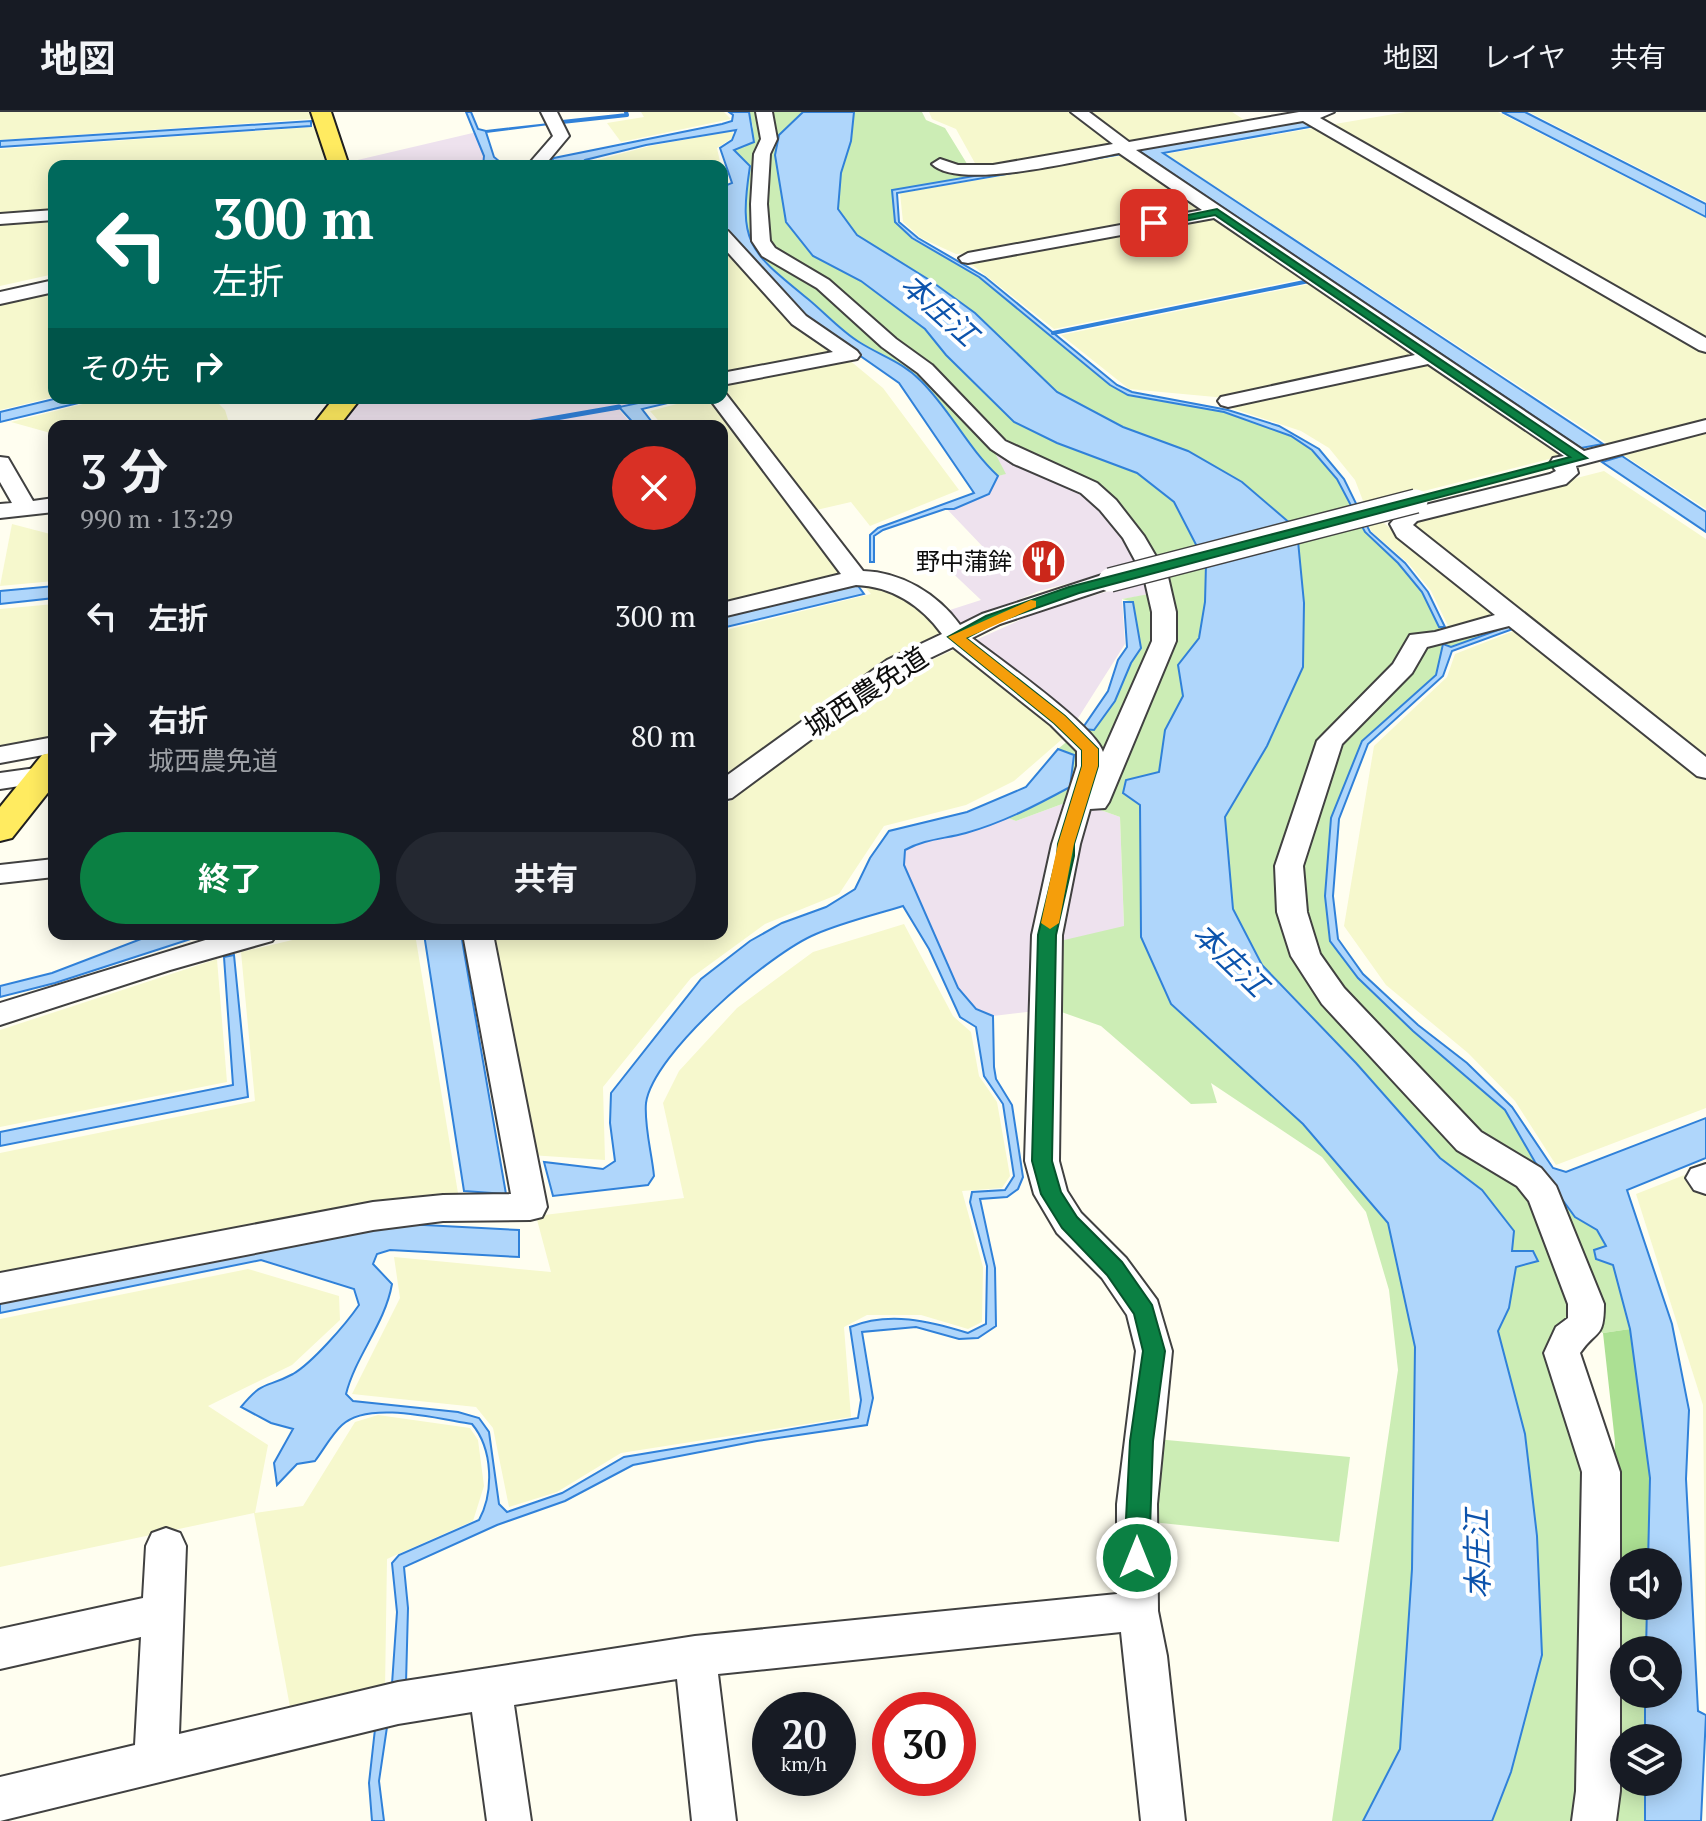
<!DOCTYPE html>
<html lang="ja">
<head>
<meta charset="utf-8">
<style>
	:root { --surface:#171b24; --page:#242831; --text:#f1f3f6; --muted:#9ea1a6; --line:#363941; --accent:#0b8043 }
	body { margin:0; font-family:"PT Serif","Noto Sans JP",serif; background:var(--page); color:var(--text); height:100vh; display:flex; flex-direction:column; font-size:30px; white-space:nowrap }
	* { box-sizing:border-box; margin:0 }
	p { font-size:26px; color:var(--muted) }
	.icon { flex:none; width:44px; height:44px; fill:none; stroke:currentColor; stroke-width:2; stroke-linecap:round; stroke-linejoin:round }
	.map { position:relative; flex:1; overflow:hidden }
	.details { position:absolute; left:48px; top:308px; width:680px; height:520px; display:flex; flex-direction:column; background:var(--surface); border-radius:16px; box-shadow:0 4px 20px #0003 }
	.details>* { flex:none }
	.hud { position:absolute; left:48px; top:48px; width:680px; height:244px; border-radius:16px; box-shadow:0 4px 20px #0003; background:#00695c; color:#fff; overflow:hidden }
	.buttons { position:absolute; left:1610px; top:1436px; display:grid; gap:16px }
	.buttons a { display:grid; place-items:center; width:72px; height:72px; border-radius:50%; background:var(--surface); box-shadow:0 4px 20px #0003; font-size:40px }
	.speed { position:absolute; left:752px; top:1580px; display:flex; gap:16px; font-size:40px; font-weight:700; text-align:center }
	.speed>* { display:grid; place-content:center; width:104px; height:104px; border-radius:50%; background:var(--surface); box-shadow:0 4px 20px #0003; line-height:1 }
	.speed small { font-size:20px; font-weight:400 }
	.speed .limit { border:12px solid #d22; background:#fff; color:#111 }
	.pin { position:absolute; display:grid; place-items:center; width:68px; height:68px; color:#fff; margin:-34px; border-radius:16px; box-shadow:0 4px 12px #0006 }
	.me { position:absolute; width:88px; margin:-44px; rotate:0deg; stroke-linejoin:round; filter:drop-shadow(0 0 6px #0008) }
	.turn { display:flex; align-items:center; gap:28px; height:168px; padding:0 32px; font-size:36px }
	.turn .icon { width:104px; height:104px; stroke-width:2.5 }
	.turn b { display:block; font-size:56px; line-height:68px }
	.then { display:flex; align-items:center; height:76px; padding:0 32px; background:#0003; gap:16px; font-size:30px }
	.round { display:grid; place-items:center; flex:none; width:84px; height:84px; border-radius:42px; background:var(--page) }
	.headline { display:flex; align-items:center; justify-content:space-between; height:136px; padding:0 32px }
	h1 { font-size:48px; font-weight:700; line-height:60px }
	.button { display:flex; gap:16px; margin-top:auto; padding:16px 32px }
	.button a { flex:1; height:92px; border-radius:48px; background:var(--accent); color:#fff; font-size:32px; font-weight:700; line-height:92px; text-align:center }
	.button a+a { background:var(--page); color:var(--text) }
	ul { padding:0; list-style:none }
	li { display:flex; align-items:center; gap:24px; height:120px; padding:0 32px }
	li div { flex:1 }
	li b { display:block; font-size:30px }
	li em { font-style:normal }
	header { display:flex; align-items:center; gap:48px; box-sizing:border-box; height:112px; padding:0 40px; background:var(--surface); border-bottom:2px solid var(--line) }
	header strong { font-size:38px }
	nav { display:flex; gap:44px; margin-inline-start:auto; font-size:28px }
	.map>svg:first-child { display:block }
	.industrial { fill:#eee2ee }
	.farmland { fill:#f6f8cd }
	.green { fill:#ccedb5 }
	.forest { fill:#ace093 }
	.water { fill:#afd6fb; stroke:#3081d9; stroke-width:2 }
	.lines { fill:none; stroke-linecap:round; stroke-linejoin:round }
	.stream-far1 { stroke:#3081d9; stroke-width:4 }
	.stream { stroke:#3081d9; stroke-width:5 }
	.minor-casing { stroke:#414141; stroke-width:4 }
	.major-casing { stroke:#1f1f1f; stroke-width:4 }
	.minor { fill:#fff; fill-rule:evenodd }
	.major { fill:#ffeb60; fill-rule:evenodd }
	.minor-bridge-casing { stroke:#414141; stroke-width:26; stroke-linecap:butt }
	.minor-bridge { stroke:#fff; stroke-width:23 }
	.route { fill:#0b8043; stroke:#07532c; stroke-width:2 }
	.slow { fill:#f59e0b }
	.labels { text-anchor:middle; stroke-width:8; stroke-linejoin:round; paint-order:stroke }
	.far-poi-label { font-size:24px; fill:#0e0e0e; stroke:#fff; text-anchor:end }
	.street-label { font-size:28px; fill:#0e0e0e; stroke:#fff }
	.water-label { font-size:30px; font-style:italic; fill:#0c53ac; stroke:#fff }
</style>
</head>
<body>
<header>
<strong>地図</strong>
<nav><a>地図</a><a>レイヤ</a><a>共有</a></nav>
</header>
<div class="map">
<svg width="1706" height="1709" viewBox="0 0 1706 1709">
	<rect width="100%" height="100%" fill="#fffef0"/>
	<g class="industrial">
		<path d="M477,20L494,54H351L349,50Z"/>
		<path d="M358,286H654L617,295L633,314H335Z"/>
		<path d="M1012,338L1095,369L1139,418L1166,480L1122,487L1125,532L1068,622L958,536L1040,499L1130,473L1127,456L1039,479L942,520L928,505L981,488L942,451L985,437L944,394L985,380L998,364L1005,362L995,341Z"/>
		<path d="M1073,688L1120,705L1124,815L1053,897L993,904L976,897L958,877L904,753L905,738L921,730L966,721L1005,705L1016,709Z"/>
	</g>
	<g class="farmland">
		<path d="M0,0H309L311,7L0,28Z"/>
		<path d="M641,0H724L731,7L621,30L607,11L644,5Z"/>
		<path d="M929,0H1074L1119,33L1010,52L976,53L956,17L932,7Z"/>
		<path d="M1082,0H1232L1249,11L1131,31H1124Z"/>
		<path d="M1406,0H1498L1706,106V229L1329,13Z"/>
		<path d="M1529,0H1706V90Z"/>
		<path d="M314,15L328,54H54V101L0,104V37Z"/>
		<path d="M1320,15L1706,238V307L1608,332L1166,42Z"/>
		<path d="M732,19L734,25L717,36L721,54H604L597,48L650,34Z"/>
		<path d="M1126,43L1209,99L983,141L956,142L921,126L903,110L900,81Z"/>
		<path d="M1215,103L1307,166L1054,217L971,152L984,146Z"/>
		<path d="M54,105V162L0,174V109Z"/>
		<path d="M722,128L840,241L722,263Z"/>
		<path d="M1315,171L1422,243L1226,286L1129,277L1061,223Z"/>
		<path d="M54,177V285L0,298V189Z"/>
		<path d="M848,247L883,276L959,378L870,414L851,390L812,399L722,281V269Z"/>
		<path d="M1430,250L1565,343L1365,394L1355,368L1329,336L1301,319L1225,294Z"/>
		<path d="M107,286H213L225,298L230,314H54V322L11,310Z"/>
		<path d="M700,286H713L845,464L722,494V314H663L650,299Z"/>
		<path d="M1706,320V397L1622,342Z"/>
		<path d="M1604,359L1706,427V647L1415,419L1417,407Z"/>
		<path d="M1380,408L1496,501L1494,505L1449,516L1431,479L1409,452L1372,420L1367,411Z"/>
		<path d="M12,412L54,423V469L0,474Z"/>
		<path d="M861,470L905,482L942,520L884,549L722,665V519L871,482Z"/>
		<path d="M54,492V623L50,628L0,639V497Z"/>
		<path d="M1519,517L1706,667V996L1556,1053L1515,989L1468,941L1386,873L1344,814L1374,634L1447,565L1455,542Z"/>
		<path d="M958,536L1068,622L1014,669L966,693L884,714L839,782L765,812L691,866L603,975L605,1048L530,1043L487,822H722V695L903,561Z"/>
		<path d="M904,812L953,904L971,920L979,964L997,990L1010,1064L1002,1076L962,1079L983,1155L982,1210L968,1217L921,1203H867L844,1215L851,1305L621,1341L557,1380L509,1395L493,1316L476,1295L352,1282L400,1186L394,1145L551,1160L536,1104L684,1086L663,991L679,959L737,896L813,840Z"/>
		<path d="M318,822H415L459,1087L0,1165V1041L255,989L241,840Z"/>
		<path d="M217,847L227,970L0,1015V918Z"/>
		<path d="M1687,1062L1706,1082V1565L1703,1293L1636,1082Z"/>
		<path d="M248,1157L339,1184L340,1208L292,1253L208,1294L268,1333L255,1401L303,1394L355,1310L378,1303L470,1316L478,1328L484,1374L473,1409L387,1447L385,1578L290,1595L254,1401L0,1455V1207Z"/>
	</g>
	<g class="green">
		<path d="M749,0H815L780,69L1135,350L1229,410L1199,589L1155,693L1381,1061L1434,1217L1398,1709H1332L1398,1258L1389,1178L1366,1100L1322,1045L1211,971L1217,991L1191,992L1101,914L1053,897L1060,829L1124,814L1120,705L1073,688L1016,709L1005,705L1070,675L1074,643L1058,637L1115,589L1131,551L1141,536L1133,490L1122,487L1165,479L1139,418L1095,369L1012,338L995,341L1006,362L998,364C967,335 951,299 921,269C903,250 881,244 859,230C841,219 825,201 808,187C749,139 738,132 750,54L734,37L745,35L753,15Z"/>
		<path d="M854,0H922L926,8L945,16L969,55L1010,52L1018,56L893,78L895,110L912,127L979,165L1110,273L1128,283L1224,300L1292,324L1312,338L1337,367L1365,420L1398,451L1422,480L1439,515L1509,514L1450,535L1444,533L1436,563L1362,629L1331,706L1330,829L1413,919L1505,998L1535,1050L1575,1105L1598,1118L1613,1153L1630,1217L1603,1221L1576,1210L1551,1234L1611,1454L1624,1461V1494H1647L1646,1538H1624V1582H1645V1626H1624V1670H1645V1709H1492L1511,1660L1525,1322L1498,1219L1509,1196L1516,1154L1538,1148L1533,1139L1512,1140L1482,1078L1440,1046L1356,951L1262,853L1217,817L1203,701L1281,550L1188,339L1123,315L1057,280L1030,270L975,201L931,169L857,123L838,97L841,61L851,29Z"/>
		<path d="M1156,1327L1350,1345L1339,1430L1152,1410Z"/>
	</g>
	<path class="forest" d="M1630,1217L1650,1366L1648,1450H1624V1461L1611,1454L1615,1330L1603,1221Z"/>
	<g class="water">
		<path d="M466,0H471L478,17L486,19L549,12L486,20L494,45L505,54H483L484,44Z"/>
		<path d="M729,0H749L754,30L734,38L750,54C738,132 749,139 808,187C825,201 841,219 859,230C881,244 903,250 921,269C951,299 967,335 998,364L989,382L954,397H945L883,418L874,424V450H870V423L878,416L974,381L899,271L806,206L725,118L726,80L722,75L732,71L720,36L732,28L736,18L646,33L585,48L578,54H545L554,46L722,12L732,9L733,3Z"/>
		<path d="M803,0H854L851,29L841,61L838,97L857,123L931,169L975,201L1057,280L1123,315L1188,339L1242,370L1291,412L1298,429L1304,491L1303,555L1267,634L1225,705L1233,797L1262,853L1356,951L1440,1046L1482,1078L1514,1119L1512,1139H1533L1538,1149L1516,1155L1509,1196L1498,1219L1525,1322L1537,1424L1542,1543L1511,1660L1492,1709H1363L1400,1637L1412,1457L1415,1235L1388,1111L1303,1012L1171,892L1141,825L1140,693L1123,681L1126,668L1159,660L1165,618L1183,584L1178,553L1199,526L1205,490L1206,452L1174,390L1137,361L1057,331L1014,310L946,243L925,217L861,169L813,144L786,110L775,43L779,23Z"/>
		<path d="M1502,0H1525L1706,92V105Z"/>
		<path d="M1303,8L1315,14L1163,41L1603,332L1581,336L1136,37Z"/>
		<path d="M311,9V14L0,35V29Z"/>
		<path d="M1120,39L1122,42L897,81L899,110L918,126L985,165L1117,273L1132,280L1228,298L1279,314L1319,337L1344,367L1370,420L1405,451L1428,480L1445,515H1439L1422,480L1398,451L1365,420L1337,367L1312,338L1291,324L1224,300L1128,283L1110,273L979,165L912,126L895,110L892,78Z"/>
		<path d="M58,286H99L0,310V300Z"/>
		<path d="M662,286H689L642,297L655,314H636L619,295Z"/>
		<path d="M1622,344L1706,400V420L1602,350Z"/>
		<path d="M856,471L864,482L722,516V504Z"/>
		<path d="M54,474V486L0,492V479Z"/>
		<path d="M1124,490H1133L1141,536L1131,551L1115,589L1094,618L1082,617L1108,579L1118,548L1127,535Z"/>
		<path d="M1509,514L1513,517L1452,539L1443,564L1368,632L1339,707L1333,784L1338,827L1363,862L1418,913L1467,951L1512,995L1553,1056L1566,1060L1706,1006V1046L1627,1078L1672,1212L1689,1298L1686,1367L1698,1599L1706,1603L1701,1709H1645V1670H1668V1626L1645,1624V1582H1668V1538H1646L1647,1494H1668V1450H1648L1650,1366L1630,1217L1613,1153L1596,1147L1594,1138L1606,1134L1597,1118L1575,1105L1535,1050L1505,998L1413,919L1358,866L1330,829L1325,784L1331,706L1362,629L1436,563L1443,532L1451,535Z"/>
		<path d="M1058,637L1074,643L1070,675C1037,693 1002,711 966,721C944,727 925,727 905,738L904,753L958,876L976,897L993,904L994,955L996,967L1012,993L1023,1065L1018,1077L1007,1085L980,1087L995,1156L996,1214L978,1226L959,1227L916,1215L862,1220L873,1286L867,1313L757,1329L633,1353L565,1389L497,1413L404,1455L408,1496L406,1571L392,1572L397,1500L392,1451L399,1443L479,1408C494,1380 493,1337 472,1312C439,1307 368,1288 342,1313C332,1322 324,1337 315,1349L297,1352L277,1373L274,1351L293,1317L271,1311L241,1295C264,1267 265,1277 293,1262C312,1251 346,1212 359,1193L354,1177L261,1148L0,1201V1188L262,1136L405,1112L519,1118V1145L390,1138L377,1142L373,1152L392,1172C385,1212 356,1243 346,1282L353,1289L458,1300L479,1306L489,1320L499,1392L507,1400L562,1381L624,1345L858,1306L861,1288L850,1215C889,1199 929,1209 968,1221L986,1212L987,1154L970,1090L972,1080L1005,1078L1014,1064L1003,992L984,964L976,915L960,905L929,837L903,794C874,803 844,810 816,822C770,841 653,941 646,991C644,1014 652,1042 654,1064L648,1073L553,1084L544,1050L603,1057L615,1049L610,1011L611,981L701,867L750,829L782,811L826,795L855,777L870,746L889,719L967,700L1026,675Z"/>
		<path d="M154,822H206L55,871L0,885V874L52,861Z"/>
		<path d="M424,822H461L506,1082L464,1079Z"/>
		<path d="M234,843L248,985L0,1034V1020L233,973L224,845Z"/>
		<path d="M387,1615L379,1669L384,1709H372L369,1671L375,1617Z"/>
	</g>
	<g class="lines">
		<g class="stream-far1">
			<path d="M562,10L627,3L626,0"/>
			<path d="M1053,221L1309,169"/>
		</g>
		<path class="stream" d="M510,314L619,295"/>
		<defs>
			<g id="minor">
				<path d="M541,0H557L569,24L544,54H527L553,24Z"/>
				<path d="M756,0H772L777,27L770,42L767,92L770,129L775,136L829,168L896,227L932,253L1005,329L1097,371L1116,388L1144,424L1168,465L1176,500V529L1109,690L1105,696L1090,697L1080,732L1062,823L1059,1049L1067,1079L1081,1101L1126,1146L1157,1188L1172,1239L1157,1392L1158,1499L1167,1544L1185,1709H1141L1121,1520L718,1562L736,1709H692L677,1567L514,1593L531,1709H487L472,1600L398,1612L0,1709V1665L135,1633L141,1525L0,1557V1517L143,1486L146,1434L152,1421L166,1416L180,1421L186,1434L179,1622L398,1570L695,1524L1117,1482V1392L1136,1239L1127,1203L1102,1166L1057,1121L1034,1082L1025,1049L1032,823L1052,732L1077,654V639L1051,613L953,535L905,558L732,686L722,688V667L887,548L942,522C921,493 891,474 856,473L722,505V491L841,462L709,286H722V281L726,282L863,459C901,460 938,482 960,513L982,502L1102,463H1118L1122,468L1118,473L1000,512L972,526C998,546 1095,614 1103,640L1152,529V500L1144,465L1123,426L1100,398L1081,381L1014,352L991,337L918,261L882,235L817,176L762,144L752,129L751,92L754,42L761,27Z"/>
				<path d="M1071,0H1089L1129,30L1299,0H1334L1320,6L1706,226V240L1699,238L1303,9L1136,38L1584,339L1706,308V320L1576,354L1578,361L1566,372L1417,409L1413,413L1706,645V666L1697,664L1509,514L1427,535L1412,561L1342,632L1303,754L1307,800L1320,842L1344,876L1481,1020L1541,1056L1556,1074L1604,1192C1604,1228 1596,1217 1580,1241L1620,1360V1679L1616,1709H1572L1576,1679L1582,1360L1544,1241L1556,1215L1568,1206V1192L1529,1089L1517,1074L1457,1038L1322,892L1291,844L1277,800L1275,754L1317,629L1393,552L1410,523L1435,520L1495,503L1397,425L1390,412L1401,399L1550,362L1556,359L1550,351L1553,346L1564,344L1428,252L1228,295L1221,293L1218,289L1221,285L1415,243L1214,106L968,151L962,150L959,146L968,141L1202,98L1119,41C1081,48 959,79 932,52L940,47L958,53H993L1113,32Z"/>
				<path d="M54,98V108L0,112V102Z"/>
				<path d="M722,118L728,119L806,204L857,239L860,243L857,247L722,273V261L833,240L792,212L722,134Z"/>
				<path d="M54,168V180L0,192V180Z"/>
				<path d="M0,345L8,346L33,389L54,386V400L0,406V392L12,391L0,370Z"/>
				<path d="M54,625V641L0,651V635Z"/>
				<path d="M43,655L52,657V669L0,677V661Z"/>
				<path d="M54,747V765L0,771V753Z"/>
				<path d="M225,822H277L272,829L170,858L0,913V891Z"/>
				<path d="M463,822H493L547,1095L542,1105L530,1108L443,1109L373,1118L0,1191V1161L373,1090L443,1083L511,1082Z"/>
				<path d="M1706,1052V1082L1694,1078L1686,1066L1691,1057Z"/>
			</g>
			<g id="major">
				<path d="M311,0H331L349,54H329Z"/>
				<path d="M334,286H361L339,314H312Z"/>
				<path d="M54,640V673L12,726L0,729V695L42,643Z"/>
			</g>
		</defs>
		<use href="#minor" class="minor-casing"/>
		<use href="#major" class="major-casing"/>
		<use href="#minor" class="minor"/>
		<use href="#major" class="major"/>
		<defs>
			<path id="minor-bridge" d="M1110,468L1416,389"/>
		</defs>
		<use href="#minor-bridge" class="minor-bridge-casing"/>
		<use href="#minor-bridge" class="minor-bridge"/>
	</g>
	<path class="route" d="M1217,97L1587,346L1079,481L997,510L966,526L1065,604L1098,637V654L1074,732V744L1056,823L1052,1049L1061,1080L1077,1105L1122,1150L1152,1193L1165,1239L1153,1329L1149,1446L1145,1454L1137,1457L1128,1454L1124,1446L1130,1329L1143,1239L1134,1202L1107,1163L1062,1116L1041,1082L1032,1049L1038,823L1057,744L1058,732L1082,654V638L1054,611L948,525L986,504L1069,475L1570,345L1215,103L1154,115L1149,111Z"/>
	<path class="slow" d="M1031,488L1036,489V495L966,526L1065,604L1098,637V654L1074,732L1059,811L1050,817L1041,811L1058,732L1082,654V638L1054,611L948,525Z"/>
	<defs>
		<symbol id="restaurant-disc" viewBox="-11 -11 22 22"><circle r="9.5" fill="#cb271a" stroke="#fff"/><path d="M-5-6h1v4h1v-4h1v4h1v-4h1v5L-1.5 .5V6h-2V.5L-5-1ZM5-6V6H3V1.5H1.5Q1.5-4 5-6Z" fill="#fff"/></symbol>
	</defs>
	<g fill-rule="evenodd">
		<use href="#restaurant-disc" x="1018" y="424" width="51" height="51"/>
	</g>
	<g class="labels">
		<g class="far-poi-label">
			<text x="1012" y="458">野中蒲鉾</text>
		</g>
		<g class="street-label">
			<text transform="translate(866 580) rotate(-33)" y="10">城西農免道</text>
		</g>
		<g class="water-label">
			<text transform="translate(939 198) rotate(42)" y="10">本庄江</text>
			<text transform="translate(1230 848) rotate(44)" y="10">本庄江</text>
			<text transform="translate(1478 1442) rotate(-91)" y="10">本庄江</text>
		</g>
	</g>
</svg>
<div class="buttons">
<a><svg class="icon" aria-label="sound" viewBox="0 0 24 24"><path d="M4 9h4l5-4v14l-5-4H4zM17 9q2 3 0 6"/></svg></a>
<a><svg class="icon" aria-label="search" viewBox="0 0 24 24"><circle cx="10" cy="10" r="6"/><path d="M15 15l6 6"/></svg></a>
<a><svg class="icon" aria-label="layers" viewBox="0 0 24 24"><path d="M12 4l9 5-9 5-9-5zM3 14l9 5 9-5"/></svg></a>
</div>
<div class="speed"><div>20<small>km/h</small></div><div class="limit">30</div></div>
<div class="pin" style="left:1154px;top:111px;background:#d93025"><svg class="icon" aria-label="arrive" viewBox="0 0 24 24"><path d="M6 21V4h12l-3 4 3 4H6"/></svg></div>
<svg class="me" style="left:1137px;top:1446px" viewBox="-20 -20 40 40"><circle r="17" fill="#0b8043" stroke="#fff" stroke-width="3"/><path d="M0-11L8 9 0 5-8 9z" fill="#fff"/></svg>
<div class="hud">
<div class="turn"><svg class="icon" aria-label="left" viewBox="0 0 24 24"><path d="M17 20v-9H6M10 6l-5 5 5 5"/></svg><div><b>300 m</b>左折</div></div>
<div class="then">その先<svg class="icon" aria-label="right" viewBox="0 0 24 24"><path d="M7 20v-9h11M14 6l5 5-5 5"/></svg></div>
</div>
<section class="details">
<div class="headline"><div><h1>3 分</h1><p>990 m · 13:29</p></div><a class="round" style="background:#d93025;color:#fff"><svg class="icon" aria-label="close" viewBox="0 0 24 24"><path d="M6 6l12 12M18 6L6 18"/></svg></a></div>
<ul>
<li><svg class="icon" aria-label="left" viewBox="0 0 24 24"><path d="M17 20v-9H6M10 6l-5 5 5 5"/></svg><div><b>左折</b></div><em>300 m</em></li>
<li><svg class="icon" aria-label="right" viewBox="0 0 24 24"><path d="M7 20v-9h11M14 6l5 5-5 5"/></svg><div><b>右折</b><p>城西農免道</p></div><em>80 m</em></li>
</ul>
<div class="button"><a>終了</a><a>共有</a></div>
</section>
</div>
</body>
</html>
